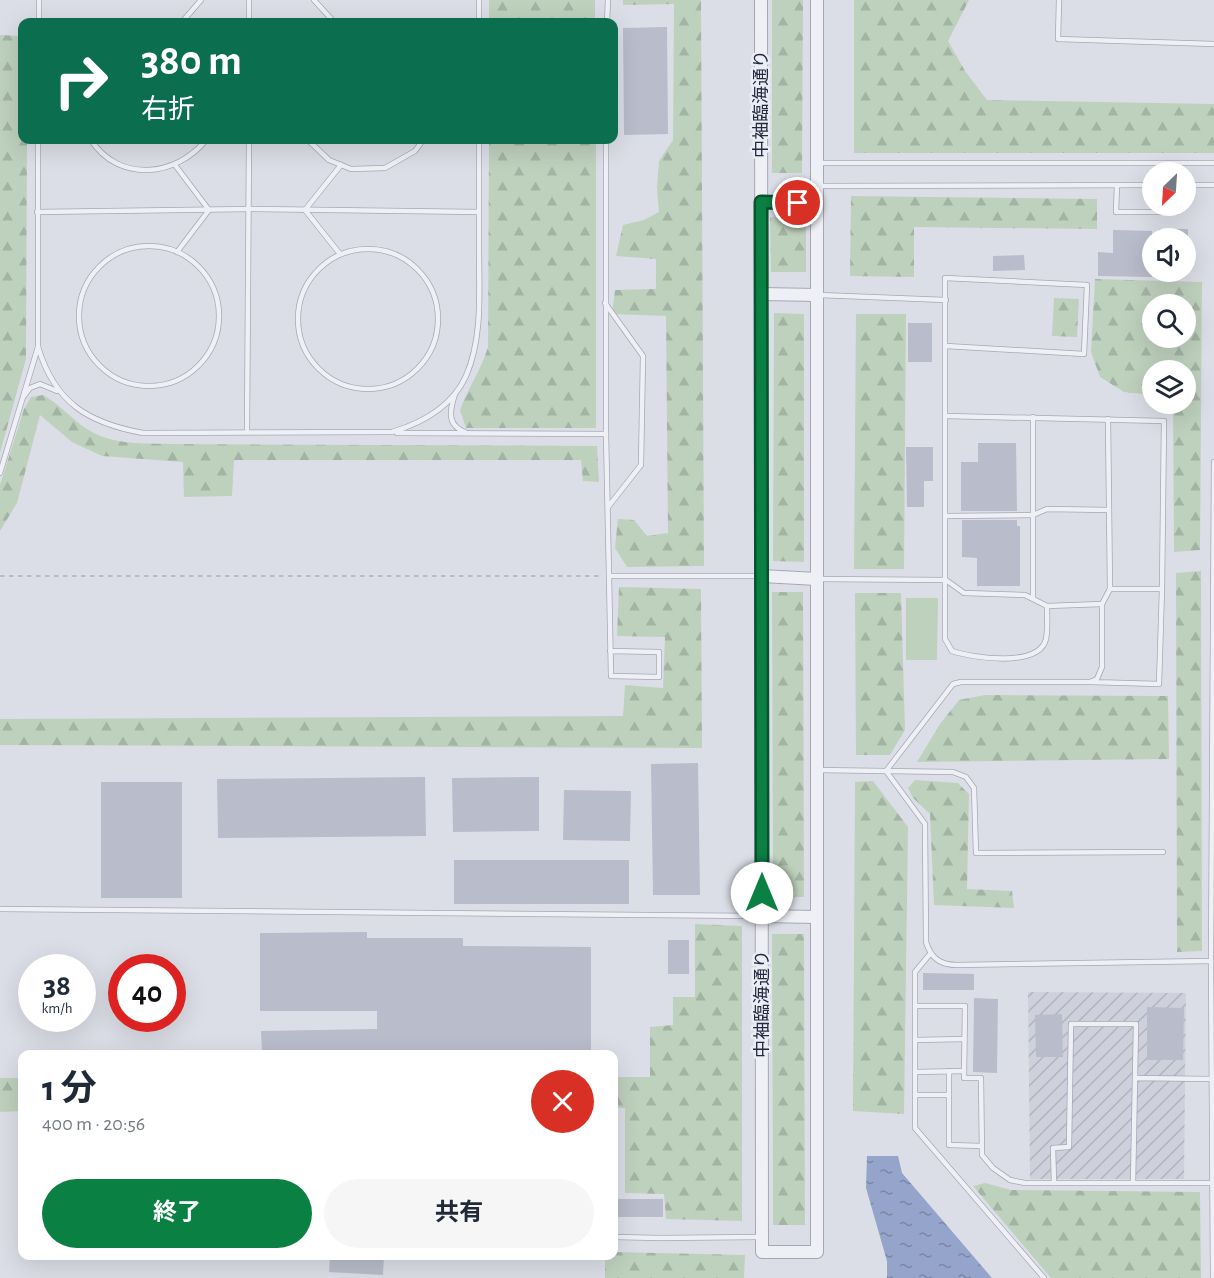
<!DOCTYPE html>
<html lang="ja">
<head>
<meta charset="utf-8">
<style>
	:root { --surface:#fff; --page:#f6f6f7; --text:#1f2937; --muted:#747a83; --accent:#0b8043 }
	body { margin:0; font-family:"Alegreya Sans","Noto Sans JP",sans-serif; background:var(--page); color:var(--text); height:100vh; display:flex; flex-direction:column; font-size:22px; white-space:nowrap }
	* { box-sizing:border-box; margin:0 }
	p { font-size:20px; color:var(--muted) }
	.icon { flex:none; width:33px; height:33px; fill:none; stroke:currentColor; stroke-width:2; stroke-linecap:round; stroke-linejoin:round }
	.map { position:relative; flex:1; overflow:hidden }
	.details { position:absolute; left:18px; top:1050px; width:600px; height:210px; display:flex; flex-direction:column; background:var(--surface); border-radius:12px; box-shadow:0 6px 24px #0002 }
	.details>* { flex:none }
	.top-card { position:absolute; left:18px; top:18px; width:600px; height:126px; border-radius:12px; box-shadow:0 6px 24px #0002; background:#0b6e4f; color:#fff; overflow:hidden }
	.needle { width:39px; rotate:205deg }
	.controls { position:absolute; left:1142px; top:162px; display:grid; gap:12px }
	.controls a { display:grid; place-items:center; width:54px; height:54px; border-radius:50%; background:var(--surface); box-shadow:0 6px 24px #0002; font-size:30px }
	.speed { position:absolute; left:18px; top:954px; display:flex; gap:12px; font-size:30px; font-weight:700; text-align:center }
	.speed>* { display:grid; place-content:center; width:78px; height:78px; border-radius:50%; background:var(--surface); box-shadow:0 6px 24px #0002; line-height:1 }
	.speed small { font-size:15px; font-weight:400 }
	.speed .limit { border:9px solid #d22; background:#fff; color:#111 }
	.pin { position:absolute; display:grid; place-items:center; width:51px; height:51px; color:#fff; margin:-26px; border:3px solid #fff; border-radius:50%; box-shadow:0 2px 6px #0007 }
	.me { position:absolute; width:66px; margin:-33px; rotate:0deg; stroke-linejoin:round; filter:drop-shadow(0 0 4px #0008) }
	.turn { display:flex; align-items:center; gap:21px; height:126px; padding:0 24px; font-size:27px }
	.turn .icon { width:78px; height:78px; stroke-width:2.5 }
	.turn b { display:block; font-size:42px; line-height:51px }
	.round { display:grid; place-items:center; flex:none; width:63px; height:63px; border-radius:32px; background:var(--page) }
	.head { display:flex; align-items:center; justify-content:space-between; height:102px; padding:0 24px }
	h1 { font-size:36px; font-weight:700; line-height:45px }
	.primary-button { display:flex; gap:12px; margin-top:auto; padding:12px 24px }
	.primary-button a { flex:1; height:69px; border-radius:36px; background:var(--accent); color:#fff; font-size:24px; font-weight:700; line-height:69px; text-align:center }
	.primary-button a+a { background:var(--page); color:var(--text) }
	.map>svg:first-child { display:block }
	.industrial { fill:url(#industrial-furrows) }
	.grass { fill:#bed1bd }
	.forest { fill:url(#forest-firs); fill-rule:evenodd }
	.water { fill:url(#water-ripples) }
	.building { fill:#b9bcca }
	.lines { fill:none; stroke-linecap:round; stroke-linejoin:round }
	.service-casing { stroke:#a5a8b4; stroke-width:6 }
	.tertiary-casing { stroke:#a5a8b4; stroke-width:14 }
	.path { stroke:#babcc5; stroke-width:2; stroke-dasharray:4.5 4.5; stroke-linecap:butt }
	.service { stroke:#eff0f5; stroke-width:4.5 }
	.tertiary { stroke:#eff0f5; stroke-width:12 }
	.route-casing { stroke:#07532c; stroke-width:15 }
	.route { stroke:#0b8043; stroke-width:10 }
	.labels { text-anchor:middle; stroke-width:5; stroke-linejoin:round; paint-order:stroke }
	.street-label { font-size:18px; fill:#25293e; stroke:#ebedf5 }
</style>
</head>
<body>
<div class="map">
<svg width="1214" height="1278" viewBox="0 0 1214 1278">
	<defs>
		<pattern id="industrial-furrows" width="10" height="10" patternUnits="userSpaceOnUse" patternTransform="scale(1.5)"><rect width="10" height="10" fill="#ced0dc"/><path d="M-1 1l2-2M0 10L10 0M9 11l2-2" fill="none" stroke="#b1b3be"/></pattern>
		<pattern id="forest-firs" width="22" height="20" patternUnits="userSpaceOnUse" patternTransform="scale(1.5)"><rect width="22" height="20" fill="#bed1bd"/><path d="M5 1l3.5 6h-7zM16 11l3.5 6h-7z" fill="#a3b3a4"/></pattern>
		<pattern id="water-ripples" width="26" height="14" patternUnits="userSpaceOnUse" patternTransform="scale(1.5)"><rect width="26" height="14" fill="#94a4ca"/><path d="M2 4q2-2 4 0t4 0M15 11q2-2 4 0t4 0" fill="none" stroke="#7986a5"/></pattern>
	</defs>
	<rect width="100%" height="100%" fill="#dcdee7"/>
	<path class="industrial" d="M1028,992L1186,993L1184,1179H1030Z"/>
	<path class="grass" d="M906,598H938L937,660H906Z"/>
	<g class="forest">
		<rect x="489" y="0" width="106" height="22"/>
		<path d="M623,0H701L704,566L627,567L615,548L618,519L634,520L647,536L668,533L666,316L612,314L615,290L656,289V259L616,256L623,225L644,220L659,212L657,188L659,161L673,140L674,4L623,5Z"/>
		<path d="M772,0H803L802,173H772Z"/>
		<path d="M854,0H969L948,41L965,71L987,100L1214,104V153H854Z"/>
		<path d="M0,35L22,36V140H27L26,359L0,453Z"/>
		<path d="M489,140H596V428H466L460,410C468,388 481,370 488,347Z"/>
		<path d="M851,196L1097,199V229L914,227V277L850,276Z"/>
		<path d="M806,216V272H771L770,217Z"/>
		<path d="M1095,279L1202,282L1200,550L1174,552L1173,404H1185V370H1152V395L1124,392L1100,377L1091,352ZM1152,304H1185V338H1152Z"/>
		<path d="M1054,298L1079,299L1077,337L1052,336Z"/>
		<path d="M774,313L804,314V562L773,561Z"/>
		<path d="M856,314H906L904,569H854Z"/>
		<path d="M43,395C61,405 74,422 92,432C115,445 145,443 170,444L597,446L599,482L583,481L581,460H234L232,496L184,497L183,462L102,456L72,442L40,415L17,503L0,531V485L24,409L31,397Z"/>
		<path d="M1201,571L1202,951L1177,952L1176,573Z"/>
		<path d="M619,587L701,589L702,748L0,745V719L623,716L625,685L663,688L665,637L617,636Z"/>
		<path d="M772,592H803L804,897H773Z"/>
		<path d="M855,593H901L905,730L890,755H856Z"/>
		<path d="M985,695L1168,696L1169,759L917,762L940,724L959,700Z"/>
		<path d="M915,780L958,783L969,794L967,889L1012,891L1014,908L934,905L930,814L913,798L908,788Z"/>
		<path d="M873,781L908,827L904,1114L853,1111L855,782Z"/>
		<path d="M695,924L742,926V1221L666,1219L664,1194L625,1193V1108H614V1077H650V1027L673,1025V997H695Z"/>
		<path d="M772,934H804L805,1225H773Z"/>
		<path d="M0,1078H22V1111L0,1112Z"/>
		<path d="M985,1183L1011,1190L1200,1192L1201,1278H1051L973,1186Z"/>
		<path d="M614,1252L745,1255L744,1278H605V1256H614Z"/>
	</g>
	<path class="water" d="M867,1156H898L902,1173L992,1278H887V1261L866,1188Z"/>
	<g class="building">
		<path d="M667,27L668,134L624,135L623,28Z"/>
		<rect x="1159" y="229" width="29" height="9"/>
		<path d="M1113,230L1152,231V277L1098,276V252L1113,253Z"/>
		<path d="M1024,255L1025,270L993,271V256Z"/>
		<rect x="908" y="323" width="24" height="39"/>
		<path d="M978,443H1016L1017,511H961V462H978Z"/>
		<path d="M906,447H933V481H924V507H907Z"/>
		<path d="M962,520H1017V526H1020V586H977V558L962,557Z"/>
		<path d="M698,763L700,895H653L651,764Z"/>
		<path d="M425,777L426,836L218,838L217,779Z"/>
		<path d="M539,777V831L453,832L452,778Z"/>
		<rect x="101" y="782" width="81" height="116"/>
		<path d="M564,790L631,791L630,841L563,840Z"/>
		<rect x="454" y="860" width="175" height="44"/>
		<path d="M367,932V938H463V946L591,947V1054H262L261,1031L377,1029V1011H260V933Z"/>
		<rect x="668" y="940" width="21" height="34"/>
		<path d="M923,973L974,974V990H923Z"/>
		<path d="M974,998L998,999L997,1073L973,1072Z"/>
		<path d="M1147,1007L1184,1008L1183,1060H1147Z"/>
		<path d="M1062,1014L1063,1057H1036L1035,1015Z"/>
		<rect x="614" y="1199" width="49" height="18"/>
		<path d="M330,1256H384L383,1275L329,1272Z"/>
	</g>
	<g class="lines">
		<defs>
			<g id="service">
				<path d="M249,0V22"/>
				<path d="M314,0L334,22"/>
				<path d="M1059,0L1058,39L1214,44"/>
				<path d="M39,22V0"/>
				<path d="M182,22L201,0"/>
				<path d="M479,22V0"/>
				<path d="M607,22L608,0"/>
				<path d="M38,140V347C55,403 88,423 143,433L392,432C422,423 452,407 466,376C483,337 479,291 479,249C479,213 479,176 479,140"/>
				<path d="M91,140C119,183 176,177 206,140"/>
				<path d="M308,140L329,160L351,169L385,168L415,151L423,140"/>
				<path d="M817,163H1214"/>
				<path d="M175,165L209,210L177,252"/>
				<path d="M1117,185L1116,212H1177V206"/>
				<path d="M1185,185H1214"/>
				<path d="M819,186L1152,185"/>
				<path d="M37,212L250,209L479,212"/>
				<circle cx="149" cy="316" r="70"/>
				<circle cx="368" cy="319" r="70"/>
				<path d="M340,254L305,210L341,165"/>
				<path d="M819,295L946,300"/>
				<path d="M605,303L643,356L641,465L608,507"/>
				<path d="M946,346L1084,354L1087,285L945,278V639L952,651C973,658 1039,668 1046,639C1048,629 1047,616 1047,606"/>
				<path d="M455,394C449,412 447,426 467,433"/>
				<path d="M24,396L30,388L40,384L57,391"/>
				<path d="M946,416L1164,421L1162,589"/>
				<path d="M1033,417V598"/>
				<path d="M1108,419L1110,589"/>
				<path d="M247,432L249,140"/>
				<path d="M397,433L606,434V140"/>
				<path d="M606,434L609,576H759"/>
				<path d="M0,473L38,347"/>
				<path d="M946,516L1033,515L1047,509L1109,510"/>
				<path d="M609,576L611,676L659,677V652L610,651"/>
				<path d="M817,579L946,580L964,593L1025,595L1047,606L1102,604"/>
				<path d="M1090,682L1097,679L1102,667V604L1110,589H1162L1159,684L1090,682H961L953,684L886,771L925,824L926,942C931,958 940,965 957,965L1211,961L1214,462"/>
				<path d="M817,770L953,772L966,777L974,788L976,853L1163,852"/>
				<path d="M0,909L759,916"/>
				<path d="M930,954L915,972V1128L1044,1278"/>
				<path d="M1211,961L1213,1278"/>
				<path d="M915,1006H965L964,1078H981L982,1155L993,1168L1010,1180L1025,1183H1133"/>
				<path d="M915,1040L964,1039"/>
				<path d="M949,1071V1145L982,1146"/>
				<path d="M915,1072L964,1071"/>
				<path d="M1211,1079L1135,1078L1133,1183H1213"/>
				<path d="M915,1095H949"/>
				<path d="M1054,1183L1053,1148L1069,1147L1071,1024H1136L1135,1078"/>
				<path d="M614,1237L660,1238L760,1237"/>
			</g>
			<g id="tertiary">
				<path d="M761,0L762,1252H817V0"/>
				<path d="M761,202L817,203"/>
				<path d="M761,294L817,295"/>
				<path d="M761,576L817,579"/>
				<path d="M762,916L817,917"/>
			</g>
		</defs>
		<use href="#service" class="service-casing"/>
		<use href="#tertiary" class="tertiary-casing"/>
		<path class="path" d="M0,576H600"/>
		<use href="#service" class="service"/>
		<use href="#tertiary" class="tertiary"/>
	</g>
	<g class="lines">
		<defs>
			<path id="route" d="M762,893L761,202L798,203"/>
		</defs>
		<use href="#route" class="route-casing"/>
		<use href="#route" class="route"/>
	</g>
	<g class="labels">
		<g class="street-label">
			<text transform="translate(761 104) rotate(-90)" y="6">中袖臨海通り</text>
			<text transform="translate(762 1004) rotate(-90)" y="6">中袖臨海通り</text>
		</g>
	</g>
</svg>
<div class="controls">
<a><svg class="needle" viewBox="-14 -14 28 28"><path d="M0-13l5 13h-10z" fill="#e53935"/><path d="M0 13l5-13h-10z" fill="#747a83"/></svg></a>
<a><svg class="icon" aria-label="sound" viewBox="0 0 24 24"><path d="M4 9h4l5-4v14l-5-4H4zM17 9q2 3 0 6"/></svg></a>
<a><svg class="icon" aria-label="search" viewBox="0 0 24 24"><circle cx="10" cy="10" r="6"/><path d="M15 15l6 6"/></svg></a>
<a><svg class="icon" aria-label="layers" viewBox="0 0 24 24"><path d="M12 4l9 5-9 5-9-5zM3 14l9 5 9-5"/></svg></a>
</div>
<div class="speed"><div>38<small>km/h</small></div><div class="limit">40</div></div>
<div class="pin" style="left:798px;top:203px;background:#d93025"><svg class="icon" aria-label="arrive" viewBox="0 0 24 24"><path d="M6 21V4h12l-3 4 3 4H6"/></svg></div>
<svg class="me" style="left:762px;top:893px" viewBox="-20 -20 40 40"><circle r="19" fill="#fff"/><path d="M0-13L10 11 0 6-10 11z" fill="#0b8043"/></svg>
<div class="top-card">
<div class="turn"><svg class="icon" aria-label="right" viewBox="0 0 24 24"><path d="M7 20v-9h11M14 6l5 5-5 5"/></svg><div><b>380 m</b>右折</div></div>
</div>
<section class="details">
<div class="head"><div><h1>1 分</h1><p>400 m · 20:56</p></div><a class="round" style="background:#d93025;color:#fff"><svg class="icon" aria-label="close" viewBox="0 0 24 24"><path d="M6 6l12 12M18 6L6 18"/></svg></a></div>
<div class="primary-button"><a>終了</a><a>共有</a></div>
</section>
</div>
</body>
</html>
